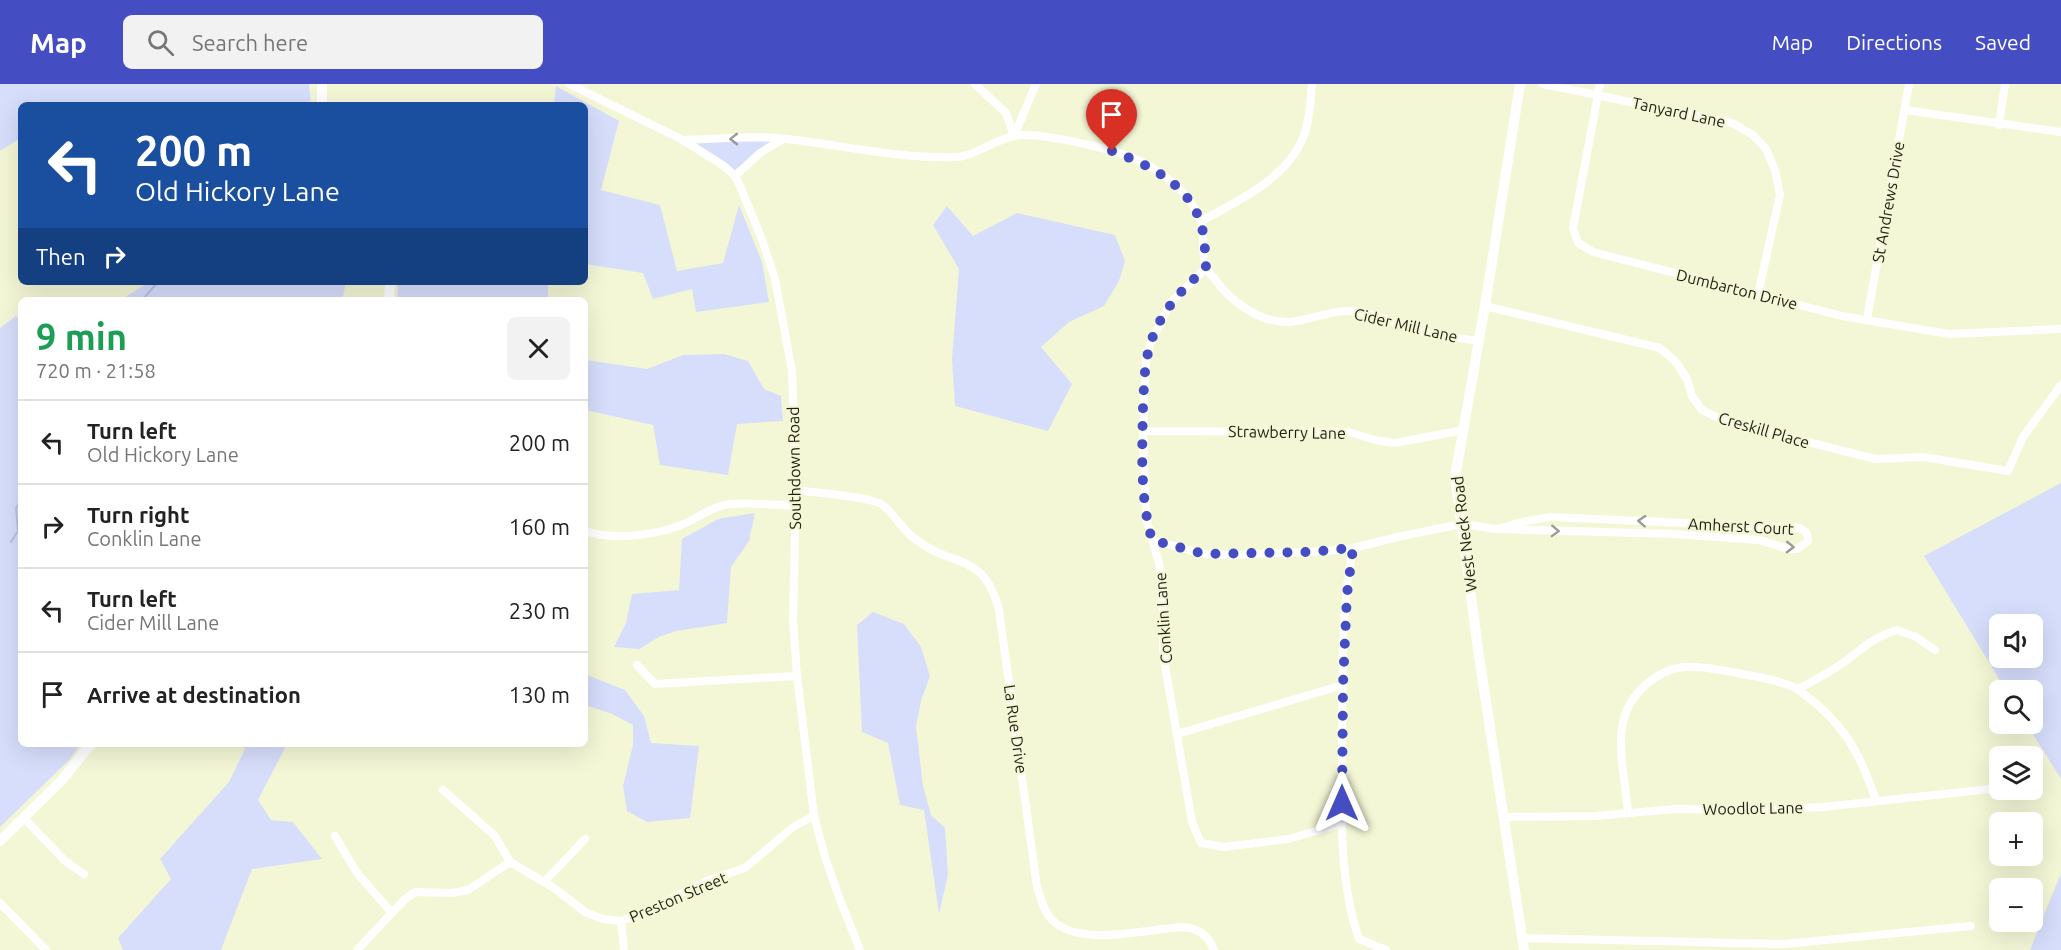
<!DOCTYPE html>
<html lang="en">
<head>
<meta charset="utf-8">
<style>
	:root { --surface:#fff; --page:#f2f2f2; --text:#222; --muted:#767676; --line:#e0e0e0; --accent:#454dc2 }
	body { margin:0; font-family:Ubuntu,sans-serif; background:var(--page); color:var(--text); height:100vh; display:flex; flex-direction:column; font-size:22px; white-space:nowrap }
	* { box-sizing:border-box; margin:0 }
	p { font-size:20px; color:var(--muted) }
	.icon { flex:none; width:33px; height:33px; fill:none; stroke:currentColor; stroke-width:2; stroke-linecap:round; stroke-linejoin:round }
	.map { position:relative; flex:1; overflow:hidden }
	.sheet { position:absolute; left:18px; top:213px; width:570px; height:450px; display:flex; flex-direction:column; background:var(--surface); border-radius:9px; box-shadow:0 6px 24px #0002 }
	.sheet>* { flex:none }
	.guide { position:absolute; left:18px; top:18px; width:570px; height:183px; border-radius:9px; box-shadow:0 6px 24px #0002; background:#1a4fa0; color:#fff; overflow:hidden }
	.buttons { position:absolute; left:1989px; top:530px; display:grid; gap:12px }
	.buttons a { display:grid; place-items:center; width:54px; height:54px; border-radius:9px; background:var(--surface); box-shadow:0 6px 24px #0002; font-size:30px }
	.pin { position:absolute; display:grid; place-items:center; width:51px; height:51px; color:#fff; margin:-62px -26px; border-radius:50% 50% 50% 0; rotate:-45deg; box-shadow:0 0 6px #0007 }
	.pin .icon { rotate:45deg }
	.me { position:absolute; width:66px; margin:-33px; rotate:0deg; stroke-linejoin:round; filter:drop-shadow(0 0 4px #0008) }
	.turn { display:flex; align-items:center; gap:21px; height:126px; padding:0 18px; font-size:27px }
	.turn .icon { width:78px; height:78px; stroke-width:2.5 }
	.turn b { display:block; font-size:42px; line-height:51px }
	.then { display:flex; align-items:center; height:57px; padding:0 18px; background:#0003; gap:12px; font-size:22px }
	.round { display:grid; place-items:center; flex:none; width:63px; height:63px; border-radius:9px; background:var(--page) }
	.headline { display:flex; align-items:center; justify-content:space-between; height:102px; padding:0 18px }
	h1 { font-size:36px; font-weight:600; line-height:45px; color:#1e9e55 }
	ul { padding:0; list-style:none }
	li { display:flex; align-items:center; gap:18px; height:84px; padding:0 18px; border-top:2px solid var(--line) }
	li div { flex:1 }
	li b { display:block; font-size:22px }
	li em { font-style:normal }
	header { display:flex; align-items:center; gap:36px; box-sizing:border-box; height:84px; padding:0 30px; background:var(--accent); color:#fff }
	header strong { font-size:28px }
	nav { display:flex; gap:33px; margin-inline-start:auto; font-size:21px }
	.search { width:420px; height:54px; background:var(--page); display:flex; align-items:center; gap:15px; box-sizing:border-box; padding:0 21px; border-radius:9px; color:var(--muted); font-size:22px }
	.map>svg:first-child { display:block }
	.green { fill:#d7defb; fill-rule:evenodd }
	.lines { fill:none; stroke-linecap:round; stroke-linejoin:round }
	.stream { stroke:#b8c1e9; stroke-width:2 }
	.street { stroke:#fff; stroke-width:8 }
	.secondary { stroke:#fff; stroke-width:10 }
	.oneway { stroke:#9a9b95 }
	.route { stroke:#454dc2; stroke-width:10; stroke-dasharray:0 18 }
	.labels { text-anchor:middle; stroke-width:4.5; stroke-linejoin:round; paint-order:stroke }
	.street-label { font-size:16px; fill:#1f2013; stroke:#f4f7d6 }
</style>
</head>
<body>
<header>
<strong>Map</strong>
<div class="search"><svg class="icon" aria-label="search" viewBox="0 0 24 24"><circle cx="10" cy="10" r="6"/><path d="M15 15l6 6"/></svg>Search here</div>
<nav><a>Map</a><a>Directions</a><a>Saved</a></nav>
</header>
<div class="map">
<svg width="2061" height="866" viewBox="0 0 2061 866">
	<rect width="100%" height="100%" fill="#f4f7d6"/>
	<g class="green">
		<path d="M0,0H309L311,21H21V54L0,67Z"/>
		<path d="M556,2L619,37L601,106L660,121L677,187L723,179L739,121L762,178L769,218L696,228L692,205L653,215L643,189L585,180V21H554Z"/>
		<path d="M775,56L764,62L734,87L709,68L692,58Z"/>
		<path d="M947,122L973,152L1017,129L1115,151L1125,177L1119,197L1104,222L1069,238L1041,263L1072,300L1048,347L955,322L952,275L959,185L933,141Z"/>
		<path d="M149,198H346L342,216H121Z"/>
		<path d="M398,198H548V216H397Z"/>
		<path d="M16,232L21,237V660H81L69,676L0,743V244Z"/>
		<path d="M724,270L748,277L764,305L781,312L783,337L737,340L728,391L660,381L653,341L585,326V276L647,285L683,271Z"/>
		<path d="M2061,399V695L2026,639H2032V606H2006L1924,472ZM2000,540H2032V573H2000Z"/>
		<path d="M755,429L749,457L731,483L727,539L676,547L659,553L639,565L614,563L626,539L632,510L679,506L682,455L718,435Z"/>
		<path d="M873,528L904,540L921,563L930,592L921,617L916,642L923,702L931,731L945,744L948,791L939,830L924,726L900,721L888,659L862,648L857,541Z"/>
		<path d="M587,591L625,606L644,632L651,659L699,662L690,734L647,738L627,727L623,702L633,661V641L612,630L585,621Z"/>
		<path d="M240,660H287L258,716L271,736L293,738L322,775L252,785L221,866H123L118,854L171,795L160,775L229,698L245,665Z"/>
		<path d="M2061,789V866H2030Z"/>
	</g>
	<g class="lines">
		<g class="stream">
			<path d="M308,198H324"/>
			<path d="M142,216L158,198"/>
			<path d="M11,458L18,447L16,424L21,417"/>
		</g>
		<g class="street">
			<path d="M569,0L683,56L724,82L735,92L740,102L761,153L775,195L792,287L796,406L793,536L797,592L814,732L825,773L839,813L860,866"/>
			<path d="M975,0L1006,29L1014,52"/>
			<path d="M1543,0L1732,39L1753,51L1766,65L1775,86L1780,111L1758,210"/>
			<path d="M1600,0L1573,144L1578,159L1593,168L1842,232L1949,250L2061,245"/>
			<path d="M1905,26L2061,48"/>
			<path d="M1999,41L2005,0"/>
			<path d="M1014,52L1036,0"/>
			<path d="M683,56C717,55 753,51 787,55C842,61 899,75 954,73C975,73 993,56 1014,52C1038,47 1119,66 1142,78C1166,91 1192,111 1201,138C1205,152 1201,169 1206,183C1207,187 1211,191 1214,194C1230,217 1259,239 1289,238C1311,236 1334,225 1356,227C1379,230 1399,241 1421,248C1440,253 1460,254 1479,257"/>
			<path d="M735,92L760,69L783,55"/>
			<path d="M1201,137C1238,117 1285,96 1303,54C1310,37 1310,18 1312,0"/>
			<path d="M1206,184L1171,218L1150,260L1146,278L1143,347L1146,434L1159,479L1163,505V570L1192,738L1201,759L1224,763L1288,755L1342,740"/>
			<path d="M1485,222L1660,264L1676,278L1687,295L1692,312L1702,326L1722,336L1875,375L1923,373L2008,387L2023,353L2061,301"/>
			<path d="M1867,235L1909,0"/>
			<path d="M1143,347L1349,348L1375,356L1395,359L1464,346"/>
			<path d="M796,406C815,409 869,412 883,421C893,429 903,446 915,455C953,485 983,466 999,526L1037,803C1041,814 1043,827 1052,836C1077,861 1132,848 1164,845C1174,844 1188,841 1196,846C1206,850 1210,857 1214,866"/>
			<path d="M585,447C614,457 661,451 688,438C702,431 714,422 730,420C751,418 774,421 795,422"/>
			<path d="M1152,456L1204,470L1231,471L1328,467L1353,464L1402,452L1462,440L1496,445L1673,450L1759,456L1789,465H1797L1808,457C1808,450 1806,447 1800,444L1550,433L1522,438L1496,445"/>
			<path d="M1353,464C1341,523 1343,587 1342,647C1342,712 1337,793 1359,855L1386,866"/>
			<path d="M637,581L655,600L797,592"/>
			<path d="M1798,605C1813,597 1827,590 1840,581C1863,565 1869,555 1897,546L1916,553L1935,566"/>
			<path d="M1177,650L1343,601"/>
			<path d="M443,706L495,752L510,778"/>
			<path d="M1628,729C1626,701 1617,664 1623,638C1629,610 1656,586 1684,583C1701,581 1731,588 1748,591C1762,594 1789,598 1800,607C1843,638 1860,668 1876,717"/>
			<path d="M1505,733L1596,732L1675,725L1765,726L1823,723L2000,704"/>
			<path d="M24,734L65,777L84,790"/>
			<path d="M335,752L357,789L392,829"/>
			<path d="M544,798L585,755"/>
			<path d="M0,819L46,866"/>
			<path d="M621,837L624,866"/>
			<path d="M1522,854L1784,860L1971,842"/>
			<path d="M357,866L404,816L415,808L452,809L468,806L510,778L554,804L585,828L603,835L621,837L654,826L670,815L706,797L745,784L793,743L814,732"/>
		</g>
		<g class="secondary">
			<path d="M1520,0L1485,222L1455,393L1479,572L1524,866"/>
			<path d="M322,21V0"/>
			<path d="M389,216L390,198"/>
			<path d="M0,757L61,697L91,660"/>
		</g>
	</g>
	<defs><path id="oneway-chevron" d="M-2-3.5L2.5 0L-2 3.5" fill="none" stroke-width="1.6" stroke-linecap="round" stroke-linejoin="round" transform="scale(1.5)"/></defs>
	<g class="oneway">
		<use href="#oneway-chevron" transform="translate(734 55) rotate(179)"/>
		<use href="#oneway-chevron" transform="translate(1642 437) rotate(-177)"/>
		<use href="#oneway-chevron" transform="translate(1555 447) rotate(2)"/>
		<use href="#oneway-chevron" transform="translate(1790 463) rotate(1)"/>
	</g>
	<g class="lines">
		<path class="route" d="M1112,67C1147,80 1187,99 1200,137C1205,151 1205,169 1206,184C1182,205 1160,228 1150,261C1144,281 1144,303 1143,324C1142,368 1140,414 1152,456L1204,470L1309,468L1353,464L1347,510L1343,601L1342,719"/>
	</g>
	<g class="labels">
		<g class="street-label">
			<text transform="translate(1679 28) rotate(12)" y="6">Tanyard Lane</text>
			<text transform="translate(1888 118) rotate(-80)" y="6">St Andrews Drive</text>
			<text transform="translate(1737 205) rotate(14)" y="6">Dumbarton Drive</text>
			<text transform="translate(1406 241) rotate(13)" y="6">Cider Mill Lane</text>
			<text transform="translate(1764 346) rotate(16)" y="6">Creskill Place</text>
			<text transform="translate(1287 348) rotate(1)" y="6">Strawberry Lane</text>
			<text transform="translate(794 384) rotate(-91)" y="6">Southdown Road</text>
			<text transform="translate(1741 442) rotate(3)" y="6">Amherst Court</text>
			<text transform="translate(1464 450) rotate(-97)" y="6">West Neck Road</text>
			<text transform="translate(1163 534) rotate(-94)" y="6">Conklin Lane</text>
			<text transform="translate(1016 645) rotate(82)" y="6">La Rue Drive</text>
			<text transform="translate(1753 724) rotate(-1)" y="6">Woodlot Lane</text>
			<text transform="translate(678 813) rotate(-23)" y="6">Preston Street</text>
		</g>
	</g>
</svg>
<div class="buttons">
<a><svg class="icon" aria-label="sound" viewBox="0 0 24 24"><path d="M4 9h4l5-4v14l-5-4H4zM17 9q2 3 0 6"/></svg></a>
<a><svg class="icon" aria-label="search" viewBox="0 0 24 24"><circle cx="10" cy="10" r="6"/><path d="M15 15l6 6"/></svg></a>
<a><svg class="icon" aria-label="layers" viewBox="0 0 24 24"><path d="M12 4l9 5-9 5-9-5zM3 14l9 5 9-5"/></svg></a>
<a>+</a>
<a>−</a>
</div>
<div class="pin" style="left:1112px;top:67px;background:#d93025"><svg class="icon" aria-label="arrive" viewBox="0 0 24 24"><path d="M6 21V4h12l-3 4 3 4H6"/></svg></div>
<svg class="me" style="left:1342px;top:719px" viewBox="-20 -20 40 40"><path d="M0-17L14 15 0 8-14 15z" fill="#454dc2" stroke="#fff" stroke-width="4"/></svg>
<div class="guide">
<div class="turn"><svg class="icon" aria-label="left" viewBox="0 0 24 24"><path d="M17 20v-9H6M10 6l-5 5 5 5"/></svg><div><b>200 m</b>Old Hickory Lane</div></div>
<div class="then">Then<svg class="icon" aria-label="right" viewBox="0 0 24 24"><path d="M7 20v-9h11M14 6l5 5-5 5"/></svg></div>
</div>
<section class="sheet">
<div class="headline"><div><h1>9 min</h1><p>720 m · 21:58</p></div><a class="round"><svg class="icon" aria-label="close" viewBox="0 0 24 24"><path d="M6 6l12 12M18 6L6 18"/></svg></a></div>
<ul>
<li><svg class="icon" aria-label="left" viewBox="0 0 24 24"><path d="M17 20v-9H6M10 6l-5 5 5 5"/></svg><div><b>Turn left</b><p>Old Hickory Lane</p></div><em>200 m</em></li>
<li><svg class="icon" aria-label="right" viewBox="0 0 24 24"><path d="M7 20v-9h11M14 6l5 5-5 5"/></svg><div><b>Turn right</b><p>Conklin Lane</p></div><em>160 m</em></li>
<li><svg class="icon" aria-label="left" viewBox="0 0 24 24"><path d="M17 20v-9H6M10 6l-5 5 5 5"/></svg><div><b>Turn left</b><p>Cider Mill Lane</p></div><em>230 m</em></li>
<li><svg class="icon" aria-label="arrive" viewBox="0 0 24 24"><path d="M6 21V4h12l-3 4 3 4H6"/></svg><div><b>Arrive at destination</b></div><em>130 m</em></li>
</ul>
</section>
</div>
</body>
</html>
